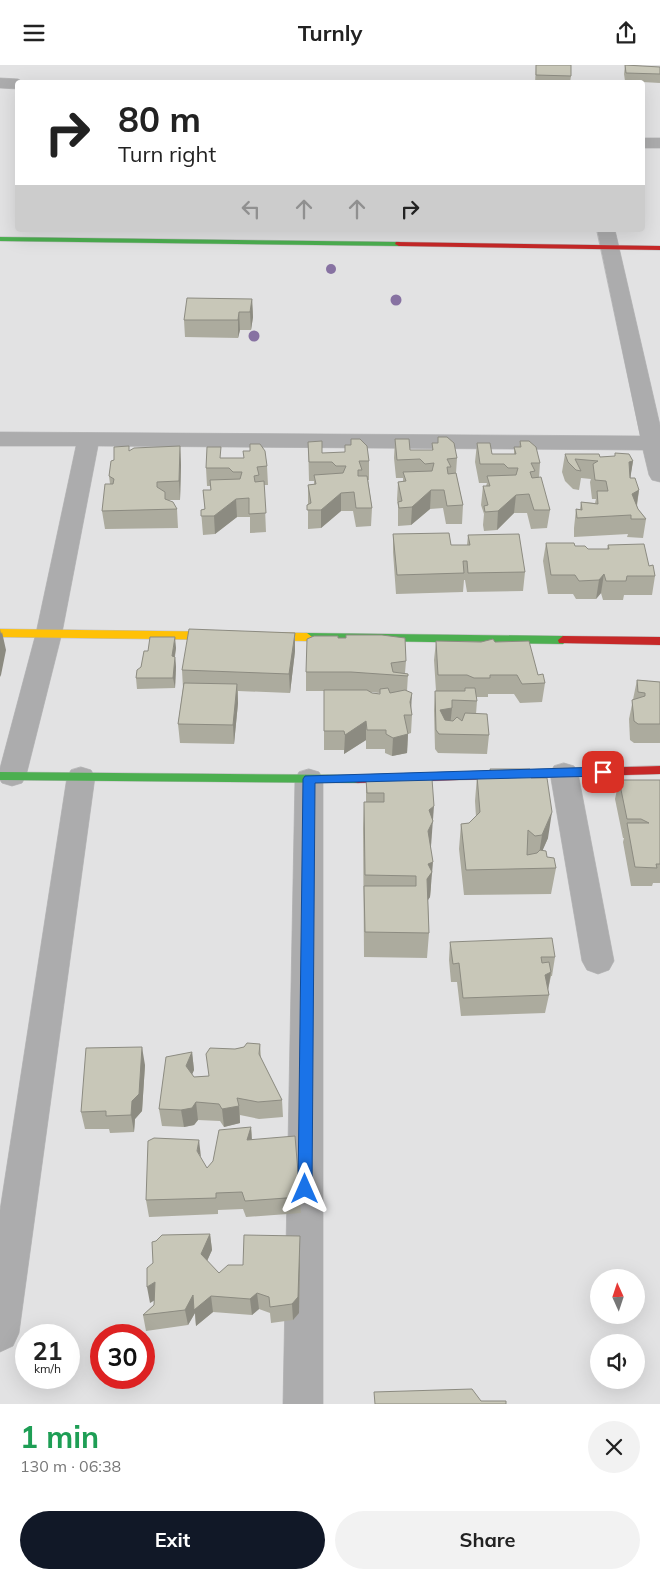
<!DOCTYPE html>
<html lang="en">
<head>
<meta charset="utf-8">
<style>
	:root { --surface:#fff; --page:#f2f2f2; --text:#222; --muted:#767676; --accent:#111827 }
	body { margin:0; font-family:Mulish,sans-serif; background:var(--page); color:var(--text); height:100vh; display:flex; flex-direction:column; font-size:19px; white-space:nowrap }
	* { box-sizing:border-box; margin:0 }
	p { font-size:16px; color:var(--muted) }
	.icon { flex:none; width:28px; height:28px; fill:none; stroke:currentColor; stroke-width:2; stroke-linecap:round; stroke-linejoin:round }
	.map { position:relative; height:1339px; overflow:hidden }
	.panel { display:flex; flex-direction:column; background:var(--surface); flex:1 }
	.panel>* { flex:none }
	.top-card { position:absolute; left:15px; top:15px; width:630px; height:152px; border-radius:5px; box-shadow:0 5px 20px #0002; background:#fff; color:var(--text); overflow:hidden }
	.needle { width:32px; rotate:357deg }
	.tools { position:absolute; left:590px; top:1204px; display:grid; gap:10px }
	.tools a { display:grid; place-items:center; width:55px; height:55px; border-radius:50%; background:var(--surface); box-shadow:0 5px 20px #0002; font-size:25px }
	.speed { position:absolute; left:15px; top:1259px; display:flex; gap:10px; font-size:25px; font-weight:700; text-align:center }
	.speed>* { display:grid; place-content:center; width:65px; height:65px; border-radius:50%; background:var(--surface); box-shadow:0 5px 20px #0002; line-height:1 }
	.speed small { font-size:12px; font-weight:400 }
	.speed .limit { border:8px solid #d22; background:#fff; color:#111 }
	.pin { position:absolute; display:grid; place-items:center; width:42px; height:42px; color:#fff; margin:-21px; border-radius:10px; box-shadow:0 2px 8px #0006 }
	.me { position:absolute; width:55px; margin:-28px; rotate:0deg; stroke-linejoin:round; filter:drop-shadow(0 0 4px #0008) }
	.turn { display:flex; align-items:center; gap:18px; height:105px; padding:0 20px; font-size:22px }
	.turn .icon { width:65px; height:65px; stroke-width:2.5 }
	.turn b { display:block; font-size:35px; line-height:42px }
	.lanes { display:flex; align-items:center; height:48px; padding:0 20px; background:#0003; justify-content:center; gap:25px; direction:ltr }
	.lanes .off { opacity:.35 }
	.round { display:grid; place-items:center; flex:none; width:52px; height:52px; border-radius:26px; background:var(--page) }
	.head { display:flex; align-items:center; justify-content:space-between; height:85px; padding:0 20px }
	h1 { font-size:30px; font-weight:700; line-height:38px; color:#1e9e55 }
	.button { display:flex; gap:10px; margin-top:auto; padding:10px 20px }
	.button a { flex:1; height:58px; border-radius:30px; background:var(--accent); color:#fff; font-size:20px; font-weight:700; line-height:58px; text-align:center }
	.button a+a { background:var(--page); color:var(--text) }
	header { display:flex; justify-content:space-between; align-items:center; height:65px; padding:0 20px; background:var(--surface); font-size:22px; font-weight:700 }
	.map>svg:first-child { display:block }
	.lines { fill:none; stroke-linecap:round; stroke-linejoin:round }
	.street-casing { stroke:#bcbcbd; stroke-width:1 }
	.fast-casing { stroke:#bcbcbd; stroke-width:1 }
	.slow-casing { stroke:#bcbcbd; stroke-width:1 }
	.jam-casing { stroke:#bcbcbd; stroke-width:1 }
	.street { fill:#acacad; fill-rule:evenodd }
	.fast { fill:#4caf50; fill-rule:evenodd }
	.slow { fill:#ffc107; fill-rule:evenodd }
	.jam { fill:#c62828; fill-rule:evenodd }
	.tree { fill:#8772a2 }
	.wall { fill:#acab9e; fill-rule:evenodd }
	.shaded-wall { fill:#8c8b81 }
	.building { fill:#c8c7b8; stroke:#8c8b81 }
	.route { fill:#1a73e8; stroke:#114b97 }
</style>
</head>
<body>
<header><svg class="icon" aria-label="menu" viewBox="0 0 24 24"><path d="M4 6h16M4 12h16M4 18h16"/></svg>Turnly<svg class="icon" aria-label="share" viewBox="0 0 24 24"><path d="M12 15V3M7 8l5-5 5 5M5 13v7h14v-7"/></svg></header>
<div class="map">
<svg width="660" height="1339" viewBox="0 0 660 1339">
	<rect width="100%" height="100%" fill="#e2e2e3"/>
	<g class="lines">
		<defs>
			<g id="street">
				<path d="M0,13L18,14L25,18H18V24L0,23Z"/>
				<rect x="642" y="73" width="18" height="10"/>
				<path d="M597,165H615L660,360V417L652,415L649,410L643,385L98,381L62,568L26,711L22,718L12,721L2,718L0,715V703L36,568L76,381H0V367L640,371Z"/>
				<path d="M564,698L574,701L578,708L614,896L609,905L598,909L587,905L582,896L550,708L554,701Z"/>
				<path d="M81,702L91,705L95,712L19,1268L13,1281L0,1287V1145L67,712L71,705Z"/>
				<path d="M309,704L319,707L323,714V1339H283L295,714L299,707Z"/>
			</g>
			<g id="fast">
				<path d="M0,172L399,177L403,179L399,181L0,176Z"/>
				<path d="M307,568L563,571L568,575L563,579L303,575L302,572L303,569Z"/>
				<path d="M0,707L358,710L362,711L364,714L362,717L358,718L0,715Z"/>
			</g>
			<path id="slow" d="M0,564L307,568L312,572L307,576L0,572Z"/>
			<g id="jam">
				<path d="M396,177L660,181V185L399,181L395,179Z"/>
				<path d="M563,571L660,572V580L559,578L558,575Z"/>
				<path d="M660,701V709L358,718L354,717L352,714L354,711L358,710Z"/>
			</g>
		</defs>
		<use href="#street" class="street-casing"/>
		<use href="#fast" class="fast-casing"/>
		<use href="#slow" class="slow-casing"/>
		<use href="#jam" class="jam-casing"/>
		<use href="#street" class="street"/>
		<use href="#fast" class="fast"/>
		<use href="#slow" class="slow"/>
		<use href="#jam" class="jam"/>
	</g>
	<g class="tree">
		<circle cx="331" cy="204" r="5"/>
		<circle cx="396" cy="235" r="5.5"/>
		<circle cx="254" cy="271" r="5.5"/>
	</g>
	<g class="wall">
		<path d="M536,0L571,11L570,18H535Z"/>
		<path d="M625,0L660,2V18L625,16L624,9Z"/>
		<path d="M252,234L253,252L251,265H240L238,273L185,272L184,255Z"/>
		<path d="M438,372L457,393L456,408L463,440L462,459H446L443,443L430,444L411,460L398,461V441L397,435L398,417H403V413H396L394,393L395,374L410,385H432V378H438Z"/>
		<path d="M520,376L540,398L539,413L550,445L547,463L531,464L527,448H514L497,465L484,466L483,460L484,449L481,440L483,421H486L487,418H479L475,397L477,378L492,389H514V382H519Z"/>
		<path d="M308,377L322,388L369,396V415H368L372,443L371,461L356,462L353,446H341L321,463L308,464V420L314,419V416H309Z"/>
		<path d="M180,381L181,400L180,435H168L177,444L178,463L105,464L102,446L110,419L109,411L114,395L129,386Z"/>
		<path d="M565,389L600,392L633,396L630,413L639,425L637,441L638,444L646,454L643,473L627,472L628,469L574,472V463L576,444H580L581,437L595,438L596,434H592L590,417L591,414L581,413L579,425L573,424L565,416L562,407Z"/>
		<path d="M221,393L267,401L268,420H264L266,467L250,468V452H237L215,469L203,470L201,445L205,444L203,425H211L210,421H207L206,403Z"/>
		<path d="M393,469L451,480H467L468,470L525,507L523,526L467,527L465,515H464L463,527L396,529L393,487Z"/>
		<path d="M546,478L588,484H607L608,480L649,501L655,511L652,530H624L623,535H603L601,528L596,534H576L573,529H548L543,496Z"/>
		<path d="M295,568V586L290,628L238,626V638L234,679L180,678L178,659L183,623L182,605Z"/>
		<path d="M338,573L406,596L405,608L408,609L407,626L412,650L411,668L408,669L407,688L392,691L385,688V684H366V675L344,689V685H324V626H306V607ZM370,627L380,628V629L372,628Z"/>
		<path d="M436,576L495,577L538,610L545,618L542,637L520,638L514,629H488V632H477V636L476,649L489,670L487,689L438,688L435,684L434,645L435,626H436L434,595Z"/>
		<path d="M176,583L175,592L176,602L175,623L137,624L136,613L148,586Z"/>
		<path d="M637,615L660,617V678H634L630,675L629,654Z"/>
		<path d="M490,704L531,713L548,773L542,786L556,803L551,829L464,830L459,784L461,759L469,758L476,752L475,736L477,711H490Z"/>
		<path d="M366,714H432L431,782V822L430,832L428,835L429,868L427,893L364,892L363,763L364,737H366Z"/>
		<path d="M619,715H660V818H653L652,821H631L623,777L624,773H623L615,734Z"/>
		<path d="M450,877L555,892L552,911H551L548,925L549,930L545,948L461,951L457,917H451L449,895Z"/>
		<path d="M260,979L261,993L282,1035L283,1052L259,1054L240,1050V1058L224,1062L220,1056L198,1055L194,1060L184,1062L162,1061L159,1044L192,987L194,1005L192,1009L194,1012L209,1011L235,984Z"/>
		<path d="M145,1000L142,1046L135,1054L134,1067L110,1068L109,1064H85L81,1047Z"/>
		<path d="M251,1062L252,1074L300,1132L301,1148L246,1152L243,1144L218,1145V1149L149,1152L146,1135L207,1103Z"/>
		<path d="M210,1169L212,1185L207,1196L219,1208L243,1200L300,1171V1187L299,1248L293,1255L271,1258L270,1248L259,1244L252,1250L213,1247L196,1261L195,1248L188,1260L146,1266L143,1250L154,1240V1235L150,1238Z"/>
	</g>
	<g class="shaded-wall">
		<path d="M252,234L253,252L251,265L250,247Z"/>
		<path d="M239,247L240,265L238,273V255Z"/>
		<path d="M180,381L181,400L180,435L179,416Z"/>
		<path d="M633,396L630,415L629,397Z"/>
		<path d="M431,425L430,444L411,460L412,442Z"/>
		<path d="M639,425L636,444L632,429Z"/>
		<path d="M341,428V446L321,463V445Z"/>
		<path d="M516,430L514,448L497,465L498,446Z"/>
		<path d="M236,434L237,452L215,469L214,451Z"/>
		<path d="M604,509L601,528L596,534L599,515Z"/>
		<path d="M0,564L1,569L2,567L6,585L1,610L0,612Z"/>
		<path d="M295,568V586L290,628L289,609Z"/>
		<path d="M175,572L176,583L173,601L172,591Z"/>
		<path d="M175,592L176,602L175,623L173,613Z"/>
		<path d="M237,619L238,638L234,679L233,660Z"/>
		<path d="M412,628L411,647L410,637Z"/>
		<path d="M452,643L450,662L439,664L440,645Z"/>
		<path d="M366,656V675L344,689L345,670Z"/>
		<path d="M408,669L407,688L392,691L393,673Z"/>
		<path d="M434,741L431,781L427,792L429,745Z"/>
		<path d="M552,747L548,773L538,796L542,770Z"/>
		<path d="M433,797L430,832L425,839L428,799Z"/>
		<path d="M551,907L548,925L545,910Z"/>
		<path d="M142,982L145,1000L142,1046L135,1054L134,1067L131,1050L132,1036Z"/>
		<path d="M192,987L194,1005L188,1019L186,1001Z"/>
		<path d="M196,1037L198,1055L194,1060L184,1062L181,1045Z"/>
		<path d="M239,1041L240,1058L224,1062L222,1044Z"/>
		<path d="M251,1062L252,1079L247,1075Z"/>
		<path d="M199,1075L201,1092L197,1086Z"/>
		<path d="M210,1169L212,1185L203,1205L201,1189Z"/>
		<path d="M300,1171V1187L299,1248L293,1255L292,1239Z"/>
		<path d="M155,1217L158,1233L150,1238L147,1222Z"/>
		<path d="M257,1228L259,1244L252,1250L250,1234Z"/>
		<path d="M193,1230L211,1231L213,1247L196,1261L195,1248L188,1260L185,1245Z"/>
	</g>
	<g class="building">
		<path d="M536,0H571V11L536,10Z"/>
		<path d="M625,0L660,2V9L626,8Z"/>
		<path d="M187,233L252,234L250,247H239L238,255H184Z"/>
		<path d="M438,372H447L454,378L457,393L447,394L451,402H447L448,409L456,408L463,440L447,441L444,425H431L412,442L399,443L398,437L402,436L398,417L406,416L403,407L432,406L434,398L425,399L420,394L397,395L395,374H409L410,385H433L432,378H438Z"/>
		<path d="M351,374H360L367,381L369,396H359L362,405H358V411H367L372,443H356L354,427L341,428L321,445H307V440L311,438L308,420L316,419L314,410L343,408L346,401H336L332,397H309L308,377L322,376V388L345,387V380H351Z"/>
		<path d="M520,376H529L536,382L540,398H531L535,406L530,407L532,413L541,412L550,445H534L529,429L516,430L498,446L485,447L484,441L488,440L483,421H490L487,411L516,410L518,403H508L504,399H480L477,378H490L492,389H516L514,382H521Z"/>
		<path d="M250,379H260L265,386L267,401L257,402L259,410L254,411L255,417L264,416L266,448L249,449V433L236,434L214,451H201V445L205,444L203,425H211L210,415L240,414L242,407H233L229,403H206L207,382H221L220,393H244L243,386H250Z"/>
		<path d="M129,381V386L134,383L180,381L179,416L157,417V422L165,427V434L173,437L177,444L102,446L105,419H113L114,414L109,411L111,396L114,395V382Z"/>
		<path d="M615,388L629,389L633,396L629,397L630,413H635L639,425L632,429L638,444L646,454H631V450L577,453L576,444L582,445L581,437L598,439L597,426H608L606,416L595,415L593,399L598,396L575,394L581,406L576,405L568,397L565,389H599L600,392L615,391Z"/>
		<path d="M449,468L451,480H470L468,470L519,469L525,507L468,508L467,496H463L464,508L397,510L393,469Z"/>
		<path d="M546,478H574L575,481H585L588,484H609L608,480L644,479L649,501L653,500L655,511H627L626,516H606L604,509L599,515L579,516L575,510H551Z"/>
		<path d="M189,564L295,568L289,609L182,605Z"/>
		<path d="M346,570H382L405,573L406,596L391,598L393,607L408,609V611L351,607H306L307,574L314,571H338V573H346Z"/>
		<path d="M150,572H175L172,591L175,592L173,613H136L137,605L141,602L144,586H148Z"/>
		<path d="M493,574L495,577L529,576L538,610L543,609L545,618L522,619L517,610H490V613H474L467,610H438L436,576L481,577Z"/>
		<path d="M637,615L660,617V659H638L634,656L632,635L645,631V628L638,627Z"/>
		<path d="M184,618L237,619L233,660L178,659Z"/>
		<path d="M388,623L390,628L405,625L412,628L410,637L412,650H404L408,669L393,673L386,669V665H367L366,656L345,670L344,666H324V625H367L372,628L380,629V624Z"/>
		<path d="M465,623H475L477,636L452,635V643L440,645L445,655L453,656L457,652L462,656L465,648L487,649L489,670L439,669L436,665L435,626H465Z"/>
		<path d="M490,704H530L531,713H547L552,747L542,770L535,771L528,765L527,790L537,788L540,785L546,786L547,792L554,793L556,803L466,805L461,759L469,758L480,747L477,711H491Z"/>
		<path d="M366,714H432L434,741L429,745L433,756L428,766L433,797L428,799L432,807L427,814L429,868L365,867L364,821H416V811L365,810L364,737H384V728H367Z"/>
		<path d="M619,715H660V799H656L657,803L635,802L627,758H649L641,754H627Z"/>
		<path d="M552,873L555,892H541L542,898L549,897L551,907L545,910L549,930L463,933L459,898L453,899L450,877Z"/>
		<path d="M247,978L260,979L259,989L282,1035L258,1037L237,1033L239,1041L222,1044L219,1039L196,1037L192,1043L181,1045L159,1044L166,992L192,987L186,1001L194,1012L209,1011L206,989L210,983L235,984L244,982Z"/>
		<path d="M142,982L139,1029L132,1036L131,1050L106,1051V1046L81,1047L86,983Z"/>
		<path d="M251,1062L247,1075L295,1071L300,1132L245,1136L242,1127L216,1128V1133L146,1135L148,1076L154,1073L199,1075L197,1086L207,1103L213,1096L219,1065Z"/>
		<path d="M210,1169L201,1189L219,1208L228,1200H243L244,1170L300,1171L298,1232L292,1239L270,1242L269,1232L257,1228L250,1234L211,1231L194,1245L193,1230L185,1245L143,1250L154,1240L155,1217L147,1222V1203L153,1198L152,1177L156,1176L162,1170Z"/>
		<path d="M472,1324L481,1336H506V1339H375L374,1327Z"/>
	</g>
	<path class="route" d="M603,702L608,707L603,711L315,718L312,1124L310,1129L305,1131L300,1129L298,1124L303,714L305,711Z"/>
</svg>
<div class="tools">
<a><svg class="needle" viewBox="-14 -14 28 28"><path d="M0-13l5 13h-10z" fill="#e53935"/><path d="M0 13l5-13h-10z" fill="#767676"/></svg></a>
<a><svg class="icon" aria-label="sound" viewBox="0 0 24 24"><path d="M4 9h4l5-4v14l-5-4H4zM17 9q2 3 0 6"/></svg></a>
</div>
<div class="speed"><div>21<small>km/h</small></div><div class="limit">30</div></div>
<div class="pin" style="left:603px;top:707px;background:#d93025"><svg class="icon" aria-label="arrive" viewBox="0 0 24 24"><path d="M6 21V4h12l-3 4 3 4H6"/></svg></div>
<svg class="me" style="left:305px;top:1124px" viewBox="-20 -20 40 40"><path d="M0-17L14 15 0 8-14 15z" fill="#1a73e8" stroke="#fff" stroke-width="4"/></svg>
<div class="top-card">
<div class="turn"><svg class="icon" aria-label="right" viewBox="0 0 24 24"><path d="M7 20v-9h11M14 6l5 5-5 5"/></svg><div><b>80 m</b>Turn right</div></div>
<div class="lanes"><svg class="icon off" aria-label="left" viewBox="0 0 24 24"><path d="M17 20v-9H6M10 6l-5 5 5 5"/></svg><svg class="icon off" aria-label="ahead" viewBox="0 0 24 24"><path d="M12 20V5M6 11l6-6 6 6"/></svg><svg class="icon off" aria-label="ahead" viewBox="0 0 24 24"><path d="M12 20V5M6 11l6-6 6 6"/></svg><svg class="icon" aria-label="right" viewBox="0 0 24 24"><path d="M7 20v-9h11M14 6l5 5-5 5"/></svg></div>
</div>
</div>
<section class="panel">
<div class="head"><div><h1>1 min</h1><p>130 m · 06:38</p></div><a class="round"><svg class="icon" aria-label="close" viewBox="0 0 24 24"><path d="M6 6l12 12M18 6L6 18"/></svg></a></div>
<div class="button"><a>Exit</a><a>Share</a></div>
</section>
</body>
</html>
